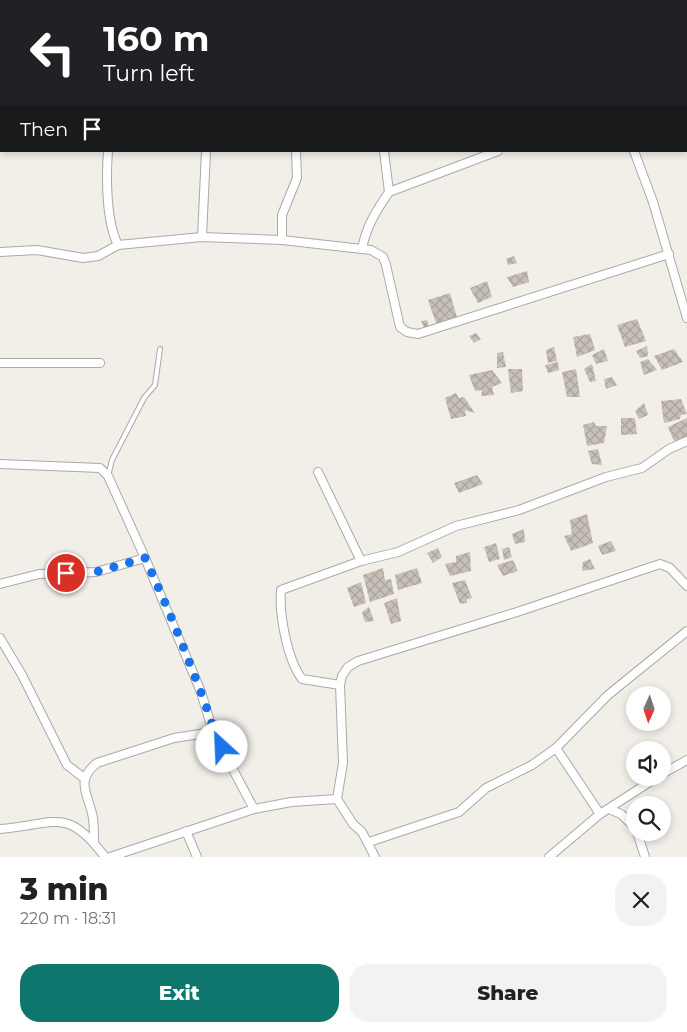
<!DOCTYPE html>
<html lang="en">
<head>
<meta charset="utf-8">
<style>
	:root { --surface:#fff; --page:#f2f2f2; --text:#202124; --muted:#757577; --accent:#0f766e }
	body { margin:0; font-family:Montserrat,sans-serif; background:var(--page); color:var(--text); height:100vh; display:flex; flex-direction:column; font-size:19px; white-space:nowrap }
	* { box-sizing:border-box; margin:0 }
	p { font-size:16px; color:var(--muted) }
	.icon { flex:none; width:28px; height:28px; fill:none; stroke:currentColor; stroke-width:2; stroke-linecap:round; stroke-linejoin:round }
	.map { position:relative; height:857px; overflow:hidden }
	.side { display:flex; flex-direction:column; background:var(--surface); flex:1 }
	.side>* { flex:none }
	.hud { position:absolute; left:0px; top:0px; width:688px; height:152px; box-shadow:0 2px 8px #0003; background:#202124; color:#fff; overflow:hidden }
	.needle { width:32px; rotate:183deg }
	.tools { position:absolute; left:626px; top:686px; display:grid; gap:10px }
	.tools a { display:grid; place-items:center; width:45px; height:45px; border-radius:50%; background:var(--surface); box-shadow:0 2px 8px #0003; font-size:25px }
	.pin { position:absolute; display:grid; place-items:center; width:42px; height:42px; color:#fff; margin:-21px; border:2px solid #fff; border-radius:50%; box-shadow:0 1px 5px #0007 }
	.me { position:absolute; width:55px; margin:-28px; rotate:335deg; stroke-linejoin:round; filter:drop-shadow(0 0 4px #0008) }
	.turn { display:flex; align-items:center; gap:18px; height:105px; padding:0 20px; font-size:22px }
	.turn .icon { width:65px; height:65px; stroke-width:2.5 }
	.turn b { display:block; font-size:35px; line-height:42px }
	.then { display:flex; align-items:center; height:48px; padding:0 20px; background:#0003; gap:10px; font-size:19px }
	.round { display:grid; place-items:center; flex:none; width:52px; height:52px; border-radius:20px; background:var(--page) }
	.head { display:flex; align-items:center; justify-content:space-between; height:85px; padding:0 20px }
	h1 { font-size:30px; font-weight:800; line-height:38px }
	.primary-button { display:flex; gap:10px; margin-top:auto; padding:10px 20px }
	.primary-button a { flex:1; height:58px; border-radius:20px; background:var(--accent); color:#fff; font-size:20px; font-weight:800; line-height:58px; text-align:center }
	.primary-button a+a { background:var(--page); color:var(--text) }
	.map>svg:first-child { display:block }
	.building { fill:url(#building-cross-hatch) }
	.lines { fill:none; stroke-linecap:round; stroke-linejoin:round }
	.service-casing { stroke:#a9a9a9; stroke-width:6 }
	.minor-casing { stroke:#a9a9a9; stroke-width:10 }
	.service { stroke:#fff; stroke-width:4 }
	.minor { stroke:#fff; stroke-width:8 }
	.route { stroke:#1a73e8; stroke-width:9; stroke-dasharray:0 16.2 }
</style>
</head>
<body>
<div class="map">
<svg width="687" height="857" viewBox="0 0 687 857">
	<defs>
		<pattern id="building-cross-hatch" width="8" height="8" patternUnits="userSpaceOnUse" patternTransform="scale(1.25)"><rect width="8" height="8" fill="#c7bfb8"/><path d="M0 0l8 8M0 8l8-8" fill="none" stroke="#aba49e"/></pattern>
	</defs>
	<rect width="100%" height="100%" fill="#f2efe9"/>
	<g class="building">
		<path d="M514,256L517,263L508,265L506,259Z"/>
		<path d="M527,271L529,282L513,287L507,277Z"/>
		<path d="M487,281L492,297L478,303L470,288Z"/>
		<path d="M450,293L457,317L451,318L452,321L437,326L428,300Z"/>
		<path d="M637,319L646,341L625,347L617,325Z"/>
		<path d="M427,320L429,327L425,329L421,321Z"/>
		<path d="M476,333L481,339L474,343L469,336Z"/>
		<path d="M590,334L595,350L577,357L573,337Z"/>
		<path d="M647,346L648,356L640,358L636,351Z"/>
		<path d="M554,347L557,361L548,363L546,350Z"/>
		<path d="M604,349L608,361L596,364L592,355Z"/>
		<path d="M674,349L683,362L662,370L654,356Z"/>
		<path d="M503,352L506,367L497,368V353Z"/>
		<path d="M648,359L657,370L644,375L640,362Z"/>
		<path d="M558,362L559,370L548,373L545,365Z"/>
		<path d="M592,364L596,381L590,382L584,369Z"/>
		<path d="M508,369H522L523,391L511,393Z"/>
		<path d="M576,369L580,397H567L562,372Z"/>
		<path d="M492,370L502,383L492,387L494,395L481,396L482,390L475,391L469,375Z"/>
		<path d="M612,377L617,385L606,389L604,379Z"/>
		<path d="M456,393L459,398L464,397L475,413L465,410L466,416L451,419L445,398Z"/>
		<path d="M681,399L687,414L681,415L680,419L664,423L661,401Z"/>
		<path d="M644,403L648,415L639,419L635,411Z"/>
		<path d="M621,418H635L637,434L621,435Z"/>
		<path d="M687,418V437L674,441L668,427Z"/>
		<path d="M594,422L596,426H607L604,443L587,446L583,425Z"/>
		<path d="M598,449L602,465L592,464L588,451Z"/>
		<path d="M477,475L483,484L459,493L454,483Z"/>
		<path d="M587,514L593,543L571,551L564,536L572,534L570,520Z"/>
		<path d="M524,529L525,542L515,544L512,534Z"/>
		<path d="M611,541L616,551L602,555L598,546Z"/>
		<path d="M496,543L500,559L489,562L484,547Z"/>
		<path d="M509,547L512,557L504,560L502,549Z"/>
		<path d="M438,548L442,557L433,563L427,553Z"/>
		<path d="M470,552L471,571L450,576L445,564L456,562V556Z"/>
		<path d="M590,559L595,569L582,571L583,562Z"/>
		<path d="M513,560L518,571L503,576L497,565Z"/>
		<path d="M383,568L385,580L391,579L394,594L370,602L363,575Z"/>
		<path d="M417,568L422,583L398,590L395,575Z"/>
		<path d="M465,580L472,598L467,599V603L460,604L452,583Z"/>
		<path d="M361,582L366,603L354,607L347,588Z"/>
		<path d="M397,598L401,621L391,624L384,603Z"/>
		<path d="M369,607L374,621L365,622L362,612Z"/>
	</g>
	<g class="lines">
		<defs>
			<path id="service" d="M108,476L112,460L144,398L155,385L160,349"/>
			<g id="minor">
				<path d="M181,0L186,1"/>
				<path d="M526,0L527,1"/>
				<path d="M157,1L161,0"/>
				<path d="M337,1V0"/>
				<path d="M638,1L641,0"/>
				<path d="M0,34H1"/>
				<path d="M686,72H687"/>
				<path d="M108,151C106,178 106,221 118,245"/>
				<path d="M634,151L653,202L687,318"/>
				<path d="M389,192L498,151"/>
				<path d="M202,237L206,151"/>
				<path d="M282,240V215L297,178L296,151"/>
				<path d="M362,249C366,227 376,211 389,192L384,151"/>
				<path d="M0,252L37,250L83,258L98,256L118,245L202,237L282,240L371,250L383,257L386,265L400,327L407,332L418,334L669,254"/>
				<path d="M0,363H100"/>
				<path d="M0,464L100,468L108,476L145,558L96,572L39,574L0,584"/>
				<path d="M318,472L361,561"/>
				<path d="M145,558L201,692L213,732L254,809"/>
				<path d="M0,638L22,675L67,765L84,778"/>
				<path d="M340,685L302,679C287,659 279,614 281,590L361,561L398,552L456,526L519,510L606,477L642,468L669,449L687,441"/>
				<path d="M556,748L600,814"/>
				<path d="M662,774L687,760"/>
				<path d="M609,809L621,814L635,828"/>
				<path d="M0,829C55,825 66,805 105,857"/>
				<path d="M186,831L197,857"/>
				<path d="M637,832L645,857"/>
				<path d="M369,842L459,812L486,788L532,765L556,748L608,695L687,631"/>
				<path d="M94,843C94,835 94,826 93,818C89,795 74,781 97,763L174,738L213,732"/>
				<path d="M110,857L254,809L291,802L337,799"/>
				<path d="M375,857L362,832L353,824L337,799L343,763L340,685L342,676L348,667L358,661L517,612L660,564L670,568L687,586"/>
				<path d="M549,857L600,814L656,778"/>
			</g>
		</defs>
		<use href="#service" class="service-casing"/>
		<use href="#minor" class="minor-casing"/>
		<use href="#service" class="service"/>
		<use href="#minor" class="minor"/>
	</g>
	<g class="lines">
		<path class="route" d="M66,573L96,572L145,558C165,601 183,645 200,690C208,709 212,729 222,747"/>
	</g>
</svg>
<div class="tools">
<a><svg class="needle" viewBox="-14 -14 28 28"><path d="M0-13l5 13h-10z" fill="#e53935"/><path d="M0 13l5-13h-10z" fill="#757577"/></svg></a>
<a><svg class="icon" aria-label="sound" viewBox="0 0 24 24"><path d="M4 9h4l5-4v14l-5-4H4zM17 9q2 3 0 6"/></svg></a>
<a><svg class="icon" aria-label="search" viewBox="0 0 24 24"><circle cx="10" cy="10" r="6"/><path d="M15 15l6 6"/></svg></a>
</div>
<div class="pin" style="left:66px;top:573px;background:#d93025"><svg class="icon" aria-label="arrive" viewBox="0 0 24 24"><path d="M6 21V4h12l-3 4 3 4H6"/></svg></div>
<svg class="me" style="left:222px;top:747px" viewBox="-20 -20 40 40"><circle r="19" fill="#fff"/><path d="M0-13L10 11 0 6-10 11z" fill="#1a73e8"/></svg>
<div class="hud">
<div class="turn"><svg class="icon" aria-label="left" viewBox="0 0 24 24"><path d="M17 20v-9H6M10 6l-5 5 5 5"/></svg><div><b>160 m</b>Turn left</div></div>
<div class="then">Then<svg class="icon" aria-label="arrive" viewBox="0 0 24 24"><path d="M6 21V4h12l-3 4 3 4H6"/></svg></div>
</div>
</div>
<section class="side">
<div class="head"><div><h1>3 min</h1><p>220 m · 18:31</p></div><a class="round"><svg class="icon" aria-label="close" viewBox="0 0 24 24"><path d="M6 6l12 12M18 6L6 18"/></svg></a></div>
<div class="primary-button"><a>Exit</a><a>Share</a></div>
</section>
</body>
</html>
